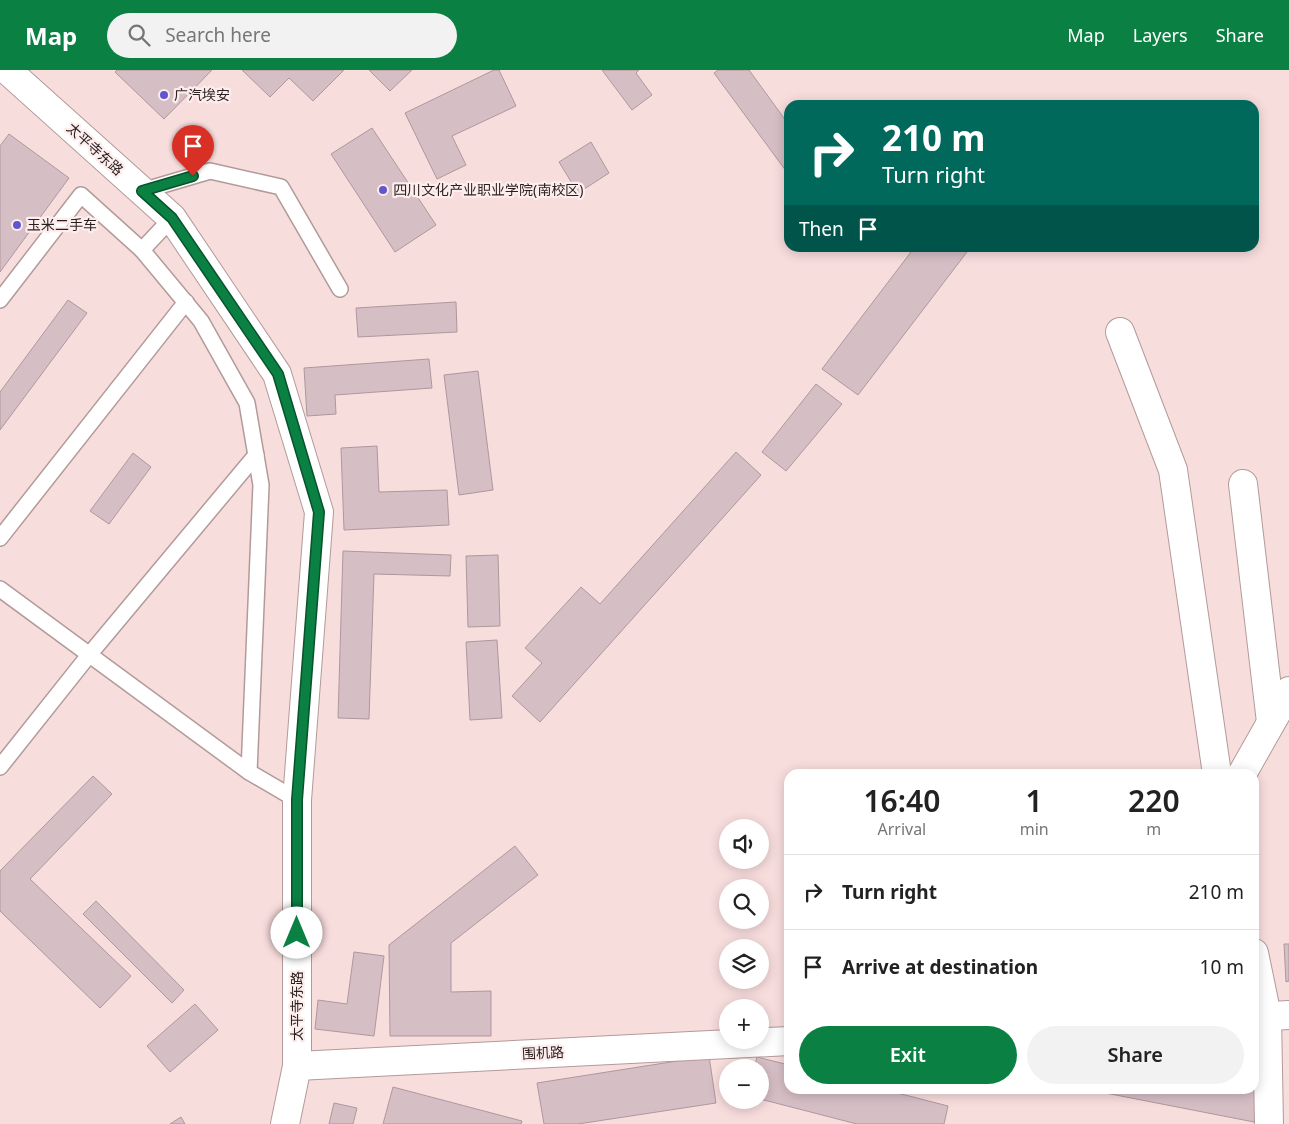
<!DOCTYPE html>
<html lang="en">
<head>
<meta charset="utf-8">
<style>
	:root { --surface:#fff; --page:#f2f2f2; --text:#222; --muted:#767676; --line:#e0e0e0; --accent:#0b8043 }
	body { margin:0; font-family:"Noto Sans","Noto Sans SC",sans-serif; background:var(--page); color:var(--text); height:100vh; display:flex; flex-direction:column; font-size:19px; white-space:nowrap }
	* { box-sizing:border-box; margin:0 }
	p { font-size:16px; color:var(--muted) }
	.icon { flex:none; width:28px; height:28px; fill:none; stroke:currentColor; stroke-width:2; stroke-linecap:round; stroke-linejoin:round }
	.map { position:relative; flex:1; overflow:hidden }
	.side { position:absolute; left:784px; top:699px; width:475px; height:325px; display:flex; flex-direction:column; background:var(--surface); border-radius:15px; box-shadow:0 2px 12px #0003 }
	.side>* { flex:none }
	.top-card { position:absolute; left:784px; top:30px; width:475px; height:152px; border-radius:15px; box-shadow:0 2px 12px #0003; background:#00695c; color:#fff; overflow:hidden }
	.tools { position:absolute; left:719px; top:749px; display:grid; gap:10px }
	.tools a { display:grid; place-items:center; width:50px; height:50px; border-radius:50%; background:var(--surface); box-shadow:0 2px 12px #0003; font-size:25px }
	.pin { position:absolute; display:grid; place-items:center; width:42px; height:42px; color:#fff; margin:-51px -21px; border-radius:50% 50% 50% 0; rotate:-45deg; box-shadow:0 0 5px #0007 }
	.pin .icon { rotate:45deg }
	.me { position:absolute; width:55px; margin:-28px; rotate:0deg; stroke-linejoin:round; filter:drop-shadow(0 0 4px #0008) }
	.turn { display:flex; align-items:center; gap:18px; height:105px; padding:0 15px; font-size:22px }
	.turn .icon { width:65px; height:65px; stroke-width:2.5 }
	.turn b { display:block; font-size:35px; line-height:42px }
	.then { display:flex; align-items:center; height:48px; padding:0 15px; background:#0003; gap:10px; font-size:19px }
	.eta { display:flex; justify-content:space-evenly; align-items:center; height:85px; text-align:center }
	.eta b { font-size:30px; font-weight:600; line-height:35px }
	.button { display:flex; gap:10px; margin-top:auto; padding:10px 15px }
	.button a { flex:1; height:58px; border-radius:30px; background:var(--accent); color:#fff; font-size:20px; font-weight:600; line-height:58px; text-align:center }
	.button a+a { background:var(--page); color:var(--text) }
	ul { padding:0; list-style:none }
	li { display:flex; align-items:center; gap:15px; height:75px; padding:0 15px; border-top:1px solid var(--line) }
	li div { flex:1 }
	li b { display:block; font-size:19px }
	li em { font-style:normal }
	header { display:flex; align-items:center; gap:30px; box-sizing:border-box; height:70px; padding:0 25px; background:var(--accent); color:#fff }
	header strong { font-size:24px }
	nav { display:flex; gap:28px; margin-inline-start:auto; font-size:18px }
	.search { width:350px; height:45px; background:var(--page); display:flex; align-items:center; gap:12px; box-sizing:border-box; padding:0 18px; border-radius:28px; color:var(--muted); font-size:19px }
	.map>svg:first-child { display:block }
	.building { fill:#d6bec5; stroke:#af979e }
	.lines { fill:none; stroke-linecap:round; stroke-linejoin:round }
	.lane-casing { stroke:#b39a9a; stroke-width:18 }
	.street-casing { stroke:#b39a9a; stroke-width:30 }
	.secondary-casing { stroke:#b39a9a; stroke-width:30 }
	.lane { stroke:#fff; stroke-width:15 }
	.street { stroke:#fff; stroke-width:28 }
	.secondary { stroke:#fff; stroke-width:28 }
	.route-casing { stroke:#07532c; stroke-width:12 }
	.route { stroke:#0b8043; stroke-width:9 }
	.poi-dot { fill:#6256cf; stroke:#fdeded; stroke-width:2 }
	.labels { text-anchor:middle; stroke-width:4.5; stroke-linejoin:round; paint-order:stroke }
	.poi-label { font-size:14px; fill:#291f1f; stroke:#fdeded; text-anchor:start }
	.street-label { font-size:14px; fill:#291f1f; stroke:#fdeded }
</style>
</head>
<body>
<header>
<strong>Map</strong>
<div class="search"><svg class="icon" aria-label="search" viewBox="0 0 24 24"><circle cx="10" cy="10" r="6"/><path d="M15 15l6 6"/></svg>Search here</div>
<nav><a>Map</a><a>Layers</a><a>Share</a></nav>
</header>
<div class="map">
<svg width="1289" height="1054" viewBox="0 0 1289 1054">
	<rect width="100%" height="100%" fill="#f8dddd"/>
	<g class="building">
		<path d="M117,0H212L164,49L115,2Z"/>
		<path d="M242,0H344L313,31L289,8L270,27Z"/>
		<path d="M369,0H412L390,21Z"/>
		<path d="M494,0H499L516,36L452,66L466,95L437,109L405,43Z"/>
		<path d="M602,0H639L636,3L652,25L632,40Z"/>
		<path d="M718,0H749L789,55V105L714,3Z"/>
		<path d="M372,58L436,155L395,182L331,84Z"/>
		<path d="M9,64L69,108L0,202V76Z"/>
		<path d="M591,72L609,103L578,123L559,92Z"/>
		<path d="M914,178H970L858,325L822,299Z"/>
		<path d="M68,230L87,243L0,360V322Z"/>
		<path d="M456,232L457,262L358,267L356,238Z"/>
		<path d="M429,289L432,318L335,325L336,344L307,346L304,298Z"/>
		<path d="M478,301L493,420L459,425L444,305Z"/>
		<path d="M816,314L842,334L786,401L762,382Z"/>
		<path d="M377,376L379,422L447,420L449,455L344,460L341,378Z"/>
		<path d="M736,382L761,405L540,652L512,626L542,593L525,578L581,517L600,534Z"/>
		<path d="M133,383L151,397L109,454L90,441Z"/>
		<path d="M343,481L451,485L450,506L374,504L369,649L338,648Z"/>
		<path d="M498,485L500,556L468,557L466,486Z"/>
		<path d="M497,570L502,648L470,650L466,572Z"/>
		<path d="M93,706L112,724L30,809L131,906L100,938L0,841V801Z"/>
		<path d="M515,776L538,805L451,873V922L491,921V966H390L389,875Z"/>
		<path d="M96,831L184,920L172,933L83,844Z"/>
		<path d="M1284,874H1289V911L1286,912Z"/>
		<path d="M354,882L384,886L374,966L315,959L318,930L347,934Z"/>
		<path d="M195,934L218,960L170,1002L147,976Z"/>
		<path d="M709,986L716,1033L578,1054H544L537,1013Z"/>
		<path d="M757,987L789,995V1019H882L948,1036L944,1054H857L760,1029V998H754Z"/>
		<path d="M1254,1003L1263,1005L1254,1052L1085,1019H1254Z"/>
		<path d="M393,1017L522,1051L521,1054H383Z"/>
		<path d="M334,1033L357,1038L353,1054H329Z"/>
		<path d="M181,1047L185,1054H170Z"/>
	</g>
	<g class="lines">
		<defs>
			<g id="lane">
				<path d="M142,121L210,101L281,117L340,219"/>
				<path d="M172,148L142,180L201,251L247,333L261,415L249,702"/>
				<path d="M0,230L81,125L142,180"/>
				<path d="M0,468L186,232"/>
				<path d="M0,519L249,702L297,730"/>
				<path d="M0,697L89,585L256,385"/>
			</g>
			<g id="street">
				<path d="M7,0L172,148L277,304L319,442L297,730V996L285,1054"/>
				<path d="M1120,262L1173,400L1217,704"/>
				<path d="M1243,414L1271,652"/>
				<path d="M1242,704L1289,621"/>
				<path d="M1254,883L1267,946L1269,1054"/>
			</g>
			<g id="secondary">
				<path d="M1254,947L1289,945"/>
				<path d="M297,996L789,971"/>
			</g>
		</defs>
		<use href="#lane" class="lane-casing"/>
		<use href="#street" class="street-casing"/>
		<use href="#secondary" class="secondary-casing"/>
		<use href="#lane" class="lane"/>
		<use href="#street" class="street"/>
		<use href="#secondary" class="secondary"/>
	</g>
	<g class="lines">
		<defs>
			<path id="route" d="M193,106L142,121L172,148L278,304L319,442L297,730V863"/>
		</defs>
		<use href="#route" class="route-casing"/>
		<use href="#route" class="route"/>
	</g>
	<g class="poi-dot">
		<circle cx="164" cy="25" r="5"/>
		<circle cx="383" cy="120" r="5"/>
		<circle cx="17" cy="155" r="5"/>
	</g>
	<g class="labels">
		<g class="poi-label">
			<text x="174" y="30">广汽埃安</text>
			<text x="393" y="125">四川文化产业职业学院(南校区)</text>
			<text x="27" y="160">玉米二手车</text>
		</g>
		<g class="street-label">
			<text transform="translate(95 79) rotate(42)" y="5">太平寺东路</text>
			<text transform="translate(297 936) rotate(-90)" y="5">太平寺东路</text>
			<text transform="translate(543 983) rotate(-3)" y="5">围机路</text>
		</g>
	</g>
</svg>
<div class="tools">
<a><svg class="icon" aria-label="sound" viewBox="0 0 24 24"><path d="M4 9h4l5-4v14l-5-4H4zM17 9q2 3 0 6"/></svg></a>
<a><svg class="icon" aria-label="search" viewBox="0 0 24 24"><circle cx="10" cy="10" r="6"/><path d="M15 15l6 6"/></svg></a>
<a><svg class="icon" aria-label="layers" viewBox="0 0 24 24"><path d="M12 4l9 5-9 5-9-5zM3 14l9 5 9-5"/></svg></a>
<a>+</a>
<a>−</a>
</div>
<div class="pin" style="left:193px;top:106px;background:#d93025"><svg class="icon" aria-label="arrive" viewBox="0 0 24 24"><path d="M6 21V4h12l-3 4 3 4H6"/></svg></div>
<svg class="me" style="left:297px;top:863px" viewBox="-20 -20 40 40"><circle r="19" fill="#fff"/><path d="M0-13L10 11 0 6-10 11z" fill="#0b8043"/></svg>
<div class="top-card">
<div class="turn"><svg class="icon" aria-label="right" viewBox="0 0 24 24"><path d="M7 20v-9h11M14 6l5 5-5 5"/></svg><div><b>210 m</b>Turn right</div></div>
<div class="then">Then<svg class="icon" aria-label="arrive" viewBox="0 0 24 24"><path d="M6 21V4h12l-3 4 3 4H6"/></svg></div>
</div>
<section class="side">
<div class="eta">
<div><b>16:40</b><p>Arrival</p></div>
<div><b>1</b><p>min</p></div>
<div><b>220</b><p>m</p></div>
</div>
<ul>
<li><svg class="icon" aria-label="right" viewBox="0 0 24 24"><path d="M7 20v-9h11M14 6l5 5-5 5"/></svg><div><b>Turn right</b></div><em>210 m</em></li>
<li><svg class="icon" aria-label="arrive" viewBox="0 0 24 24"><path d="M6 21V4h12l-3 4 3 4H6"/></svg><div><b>Arrive at destination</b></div><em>10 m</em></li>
</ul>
<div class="button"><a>Exit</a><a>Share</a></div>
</section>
</div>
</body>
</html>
